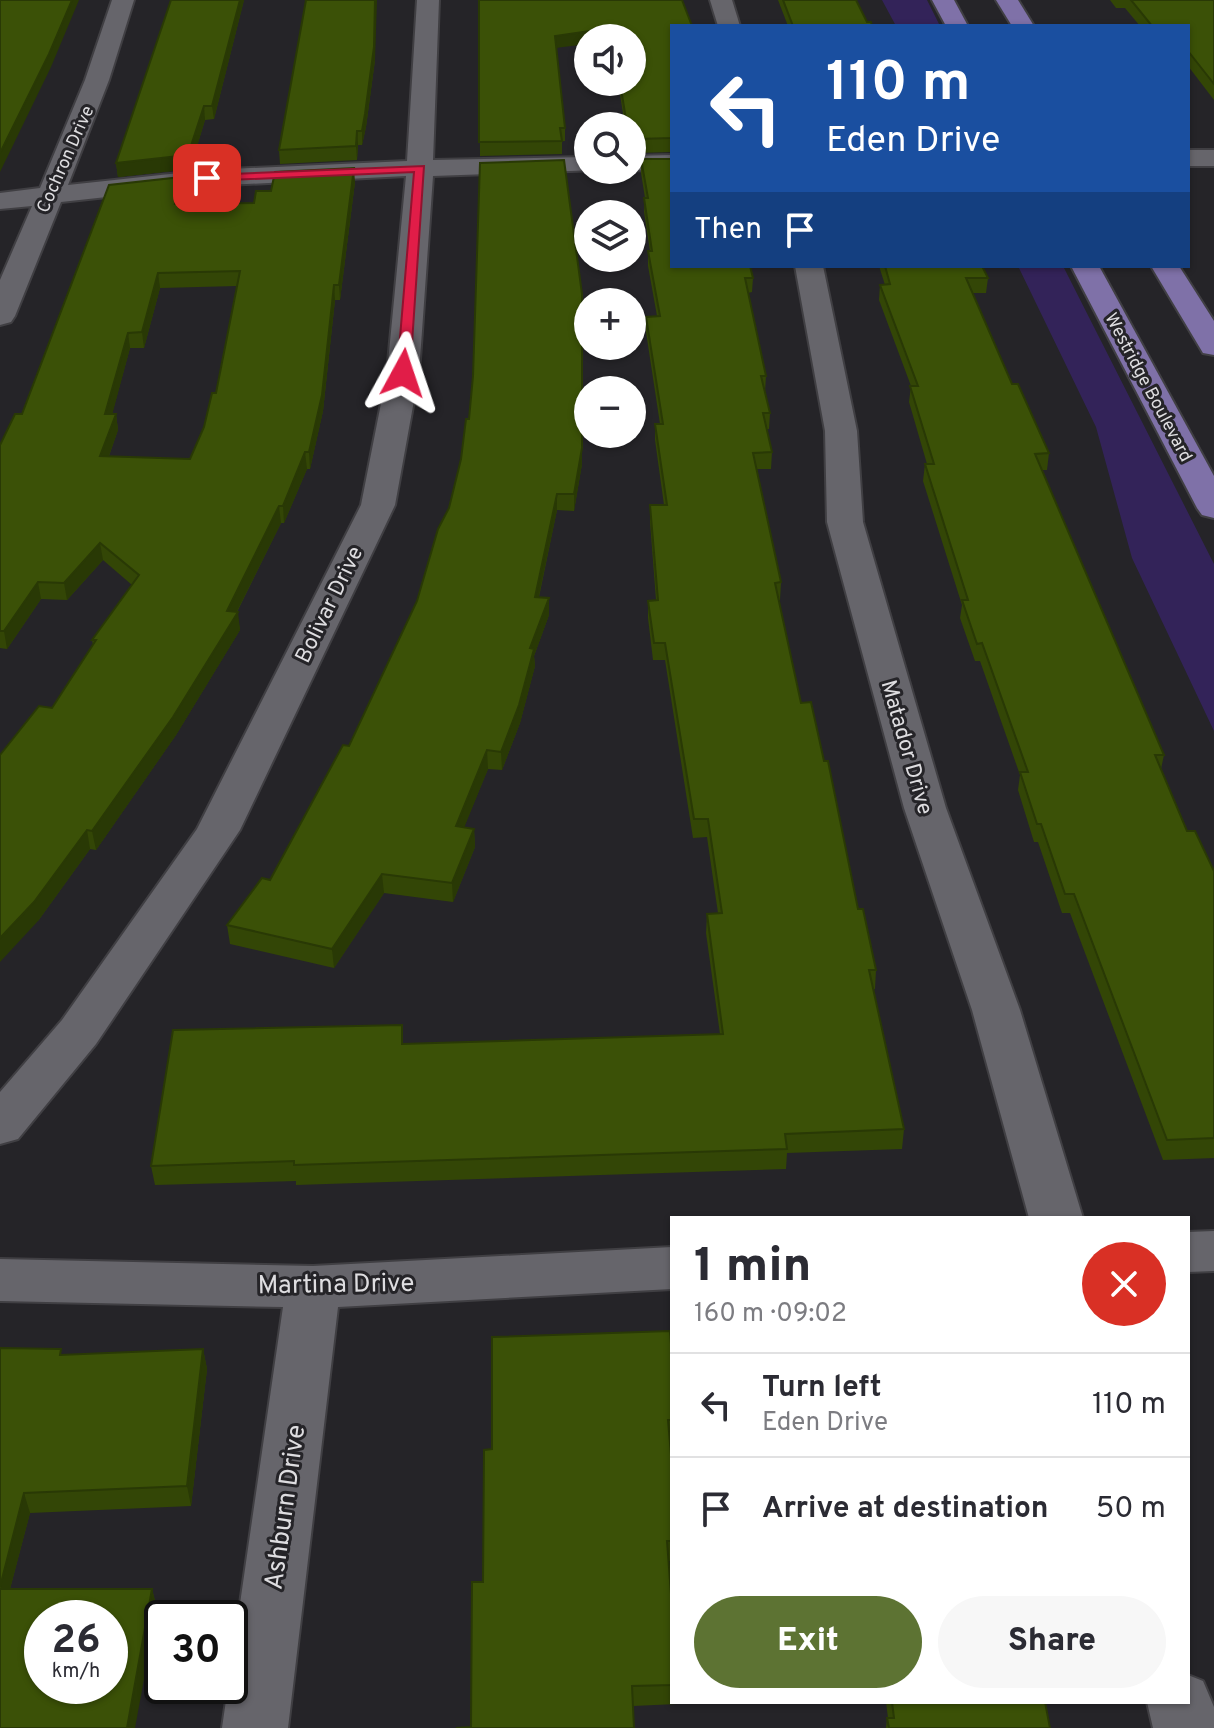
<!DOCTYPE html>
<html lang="en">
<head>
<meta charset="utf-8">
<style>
	:root { --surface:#fff; --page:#f7f7f7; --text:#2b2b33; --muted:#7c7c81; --line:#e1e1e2; --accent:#5d7333 }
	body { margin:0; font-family:Overpass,sans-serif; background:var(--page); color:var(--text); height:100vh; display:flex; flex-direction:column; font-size:30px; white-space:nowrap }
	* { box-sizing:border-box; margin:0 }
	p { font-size:26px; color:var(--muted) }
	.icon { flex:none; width:44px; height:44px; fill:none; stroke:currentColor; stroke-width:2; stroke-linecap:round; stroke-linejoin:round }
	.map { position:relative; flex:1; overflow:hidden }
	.sheet { position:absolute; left:670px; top:1216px; width:520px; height:488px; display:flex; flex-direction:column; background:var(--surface); border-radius:0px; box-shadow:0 2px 6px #0004 }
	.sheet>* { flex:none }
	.hud { position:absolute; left:670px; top:24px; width:520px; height:244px; border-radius:0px; box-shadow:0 2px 6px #0004; background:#1a4fa0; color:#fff; overflow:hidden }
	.tools { position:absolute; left:574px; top:24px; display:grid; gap:16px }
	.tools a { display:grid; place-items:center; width:72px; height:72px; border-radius:50%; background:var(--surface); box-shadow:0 2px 6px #0004; font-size:40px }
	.speed { position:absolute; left:24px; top:1600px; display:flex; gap:16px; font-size:40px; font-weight:700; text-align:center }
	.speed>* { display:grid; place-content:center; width:104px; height:104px; border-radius:50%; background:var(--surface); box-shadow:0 2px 6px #0004; line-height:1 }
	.speed small { font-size:20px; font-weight:400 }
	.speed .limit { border:4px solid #111; border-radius:12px; background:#fff; color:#111 }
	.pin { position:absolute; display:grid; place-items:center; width:68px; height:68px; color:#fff; margin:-34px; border-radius:16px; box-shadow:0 4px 12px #0006 }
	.me { position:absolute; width:88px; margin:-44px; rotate:5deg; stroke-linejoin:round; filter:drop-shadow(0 0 6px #0008) }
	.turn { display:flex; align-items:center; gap:28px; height:168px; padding:0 24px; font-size:36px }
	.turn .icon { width:104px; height:104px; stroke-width:2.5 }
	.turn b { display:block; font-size:56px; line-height:68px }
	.then { display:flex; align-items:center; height:76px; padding:0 24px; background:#0003; gap:16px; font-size:30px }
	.round { display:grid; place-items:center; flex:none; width:84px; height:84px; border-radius:42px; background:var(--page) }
	.headline { display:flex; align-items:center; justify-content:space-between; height:136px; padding:0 24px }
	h1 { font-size:48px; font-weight:800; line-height:60px }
	.button { display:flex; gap:16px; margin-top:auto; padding:16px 24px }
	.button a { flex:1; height:92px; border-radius:48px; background:var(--accent); color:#fff; font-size:32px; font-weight:800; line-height:92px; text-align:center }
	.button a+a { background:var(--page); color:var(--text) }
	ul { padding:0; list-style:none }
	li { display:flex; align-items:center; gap:24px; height:104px; padding:0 24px; border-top:2px solid var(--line) }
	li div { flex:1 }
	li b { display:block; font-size:30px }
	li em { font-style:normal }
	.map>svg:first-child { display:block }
	.green { fill:#332359 }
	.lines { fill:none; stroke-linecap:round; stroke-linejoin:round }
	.minor-casing { stroke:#403f43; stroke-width:4 }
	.major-casing { stroke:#403f43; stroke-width:4 }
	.minor { fill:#66656b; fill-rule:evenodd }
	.major { fill:#7f71a8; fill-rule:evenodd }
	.wall { fill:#334606; fill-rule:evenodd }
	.shaded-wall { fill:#293905 }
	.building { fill:#3b5107; stroke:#293905; stroke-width:2; fill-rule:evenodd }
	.route { fill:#e11d48; stroke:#92132f; stroke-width:2 }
	.labels { text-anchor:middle; stroke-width:6; stroke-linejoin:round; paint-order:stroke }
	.far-street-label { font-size:18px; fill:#dedde0; stroke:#252428 }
	.street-label { font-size:22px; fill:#dedde0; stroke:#252428 }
	.near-street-label { font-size:26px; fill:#dedde0; stroke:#252428 }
</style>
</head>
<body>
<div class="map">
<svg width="1214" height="1728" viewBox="0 0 1214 1728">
	<rect width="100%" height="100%" fill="#252428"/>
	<g class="green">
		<path d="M882,0H927L940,26H896Z"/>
		<path d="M1018,266H1063L1214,564V731L1132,558L1096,427Z"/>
	</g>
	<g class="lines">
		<defs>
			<g id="minor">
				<path d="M112,0H134L109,80L68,185L207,170L407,161L417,0H439L433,160L588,157V170H598L433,176L419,373L395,505L240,830L96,1044L18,1139L0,1144V1092L62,1020L197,829L361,505L387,373L406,176L207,186L61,202L15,316L11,322L0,325V280L32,206L0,209V193L40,188L85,80Z"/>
				<path d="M710,0H732L740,26H718Z"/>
				<rect x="1188" y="150" width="26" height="16"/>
				<path d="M672,155V171L625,170H632V156Z"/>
				<path d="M795,266H823L857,431L863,522L946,808L1020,1010L1083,1218H1029L972,1010L904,808L827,522L825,431Z"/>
				<path d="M1214,1231V1271L1188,1272V1232Z"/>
				<path d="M672,1247V1289L338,1307L288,1728H222L283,1307L0,1301V1259L313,1266Z"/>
				<path d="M1188,1675L1203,1681L1214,1707V1728H1153L1147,1702H1188Z"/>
			</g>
			<g id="major">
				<path d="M932,0H954L968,26H946Z"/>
				<path d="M996,0H1018L1034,26H1012Z"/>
				<path d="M1071,266H1099L1214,476V518L1202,515L1197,508Z"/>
				<path d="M1151,266H1179L1214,321V355L1203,353Z"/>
			</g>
		</defs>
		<use href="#minor" class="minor-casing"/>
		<use href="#major" class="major-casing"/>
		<use href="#minor" class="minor"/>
		<use href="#major" class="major"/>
	</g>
	<g class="wall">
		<path d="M244,0L214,119L205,120L190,169L118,177L116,163Z"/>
		<path d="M479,0L672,26V152L637,153L635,140H632V126H625L618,82H632V38H588L556,48L565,128V141H562V154L480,156Z"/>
		<path d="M778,0H856L867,22L872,26H788Z"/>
		<path d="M1110,0H1214V100L1188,66V26H1140L1125,8H1116Z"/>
		<path d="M375,60L366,127L362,145H358L357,160L280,164L279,150Z"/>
		<path d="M641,159L753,278L752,292L748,293L766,376L765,392L770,413L769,429H767L772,452L771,469H757L781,582L780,600H779L801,703L876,970L875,989H873L904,1129L902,1149L787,1153L786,1169L296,1185V1181L155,1185L151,1166L404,1044L720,1034L706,933L707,914L718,913L707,837L693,838L665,660H653L648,618V601L656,600L650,522V505H664L655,440V424H660L646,332V317L657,316L648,266V251H650L644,212L645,198L641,173Z"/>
		<path d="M355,182L340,300H335L323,411L310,469H307L284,523H281L237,612L240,630L176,735L96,850L90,849L38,921L52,708L93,645L92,640L132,585L103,560L67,600L41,599L7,649L0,648V445L184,192L181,204L254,203L271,191ZM237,286L216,393L204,427L190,459L109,456L118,430L116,414H112L130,348H144L160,288Z"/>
		<path d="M879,266H982L988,278L986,293H972L1012,384L1049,453L1047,470H1042L1164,755L1161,769L1187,831L1214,871V1158L1163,1160L1070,913H1062L1038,842H1034L1018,790L1020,775L980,661H975L960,618L962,605L923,481L925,464H927L909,402L911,386L879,300L880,285H885Z"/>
		<path d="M582,464L574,511L557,510L539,597L549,598V615L534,656L535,666L520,723L502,770L488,769L464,827L474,829L475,847L453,902L384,893L334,968L230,944L227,925L270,880L349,746L417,601Z"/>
		<path d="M0,1348L63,1355L203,1349L207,1369L191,1506L30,1513L10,1589H152L157,1609L0,1728Z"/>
		<path d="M672,1356V1440H670L672,1466V1561H669L672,1607V1702H677V1704L633,1706L471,1727L483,1582L492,1449Z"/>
		<path d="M886,1702H1045L1050,1728H886L887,1718H888Z"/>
	</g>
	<g class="shaded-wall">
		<path d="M72,0H79L51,67L0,172V153Z"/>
		<path d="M240,0H244L214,119L212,106Z"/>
		<path d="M375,0H377L375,60L366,127L362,145V131Z"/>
		<path d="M611,28V38H588V44L555,48V36Z"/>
		<path d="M204,106L205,120L190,169L118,177L116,163Z"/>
		<path d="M357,131L358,145L357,160L356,146Z"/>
		<path d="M354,168L355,182L340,300L339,285Z"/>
		<path d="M182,177L184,192L177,219L175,204Z"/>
		<path d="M158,273L160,288L144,348L142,332Z"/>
		<path d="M334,285L335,300L323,411L310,469L309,452Z"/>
		<path d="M582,309V464L574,511V494Z"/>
		<path d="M128,333L130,348L108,430L105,414Z"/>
		<path d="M116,414L118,430L103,472L100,456Z"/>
		<path d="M305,452L307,469L284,523L283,506Z"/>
		<path d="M557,494V510L535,614V597Z"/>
		<path d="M279,506L281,523L233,619L238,612L240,630L176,735L96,850L92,831L227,611Z"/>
		<path d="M100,543L103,560L67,600L64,583Z"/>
		<path d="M38,582L41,599L7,649L4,631Z"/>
		<path d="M549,598V615L534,656L535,666L520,723L502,770L501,752L530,648Z"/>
		<path d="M487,750L488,769L457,845L456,826Z"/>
		<path d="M474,829L475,847L453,902L452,883Z"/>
		<path d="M87,830L90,849L38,921L0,962V938Z"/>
		<path d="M382,874L384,893L334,968L332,949Z"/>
		<path d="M203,1349L207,1369L191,1506L187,1486Z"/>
		<path d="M24,1493L30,1513L5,1608L0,1590Z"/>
		<path d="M152,1589L157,1609L135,1728H127Z"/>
	</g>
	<g class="building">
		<path d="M0,0H72L49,54L0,153Z"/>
		<path d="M171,0H240L212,106H204L188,155L116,163Z"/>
		<path d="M306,0H375L374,47L365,114L362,131H357L356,146L279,150Z"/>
		<path d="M479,0H682L692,26H672V138L637,139L635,126H627L620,82H632V38H612L611,28L555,36L565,128H560L562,141L479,142Z"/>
		<path d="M783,0H856L867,22H871L872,26H793Z"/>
		<path d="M1131,0H1214V84L1188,51V26H1152Z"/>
		<path d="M641,159H672V266H750L753,278H745L766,376H761L770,413H763L772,452L753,453L781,582L775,583L801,703L811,702L824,761H828L858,909H863L876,970H869L904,1129L785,1134L787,1149L294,1165V1161L151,1166L173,1030L402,1025V1044L723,1034L707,914L722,913L708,819H694L665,643H654L648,601L658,600L650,505H667L655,424H663L646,317L660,316L648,251H652L644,198H648Z"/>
		<path d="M564,160L582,294V448L574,494H557L535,597L549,598L530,648L534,649L519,705L501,752L487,750L456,826L474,829L452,883L382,874L332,949L227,925L262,878L270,880L343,745L349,746L417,601L438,529L449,508L461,459L466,419H469L473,376L480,163Z"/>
		<path d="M354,168L339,285H334L322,395L309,452H305L283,506H279L227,611L238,612L173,717L92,831L87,830L34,902L0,938V755L39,706L52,708L96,640H92L139,575L100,543L64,583L38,582L4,631H0V445L15,414H22L109,185L182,177L175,204L254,203L256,191H271L275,172ZM240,271L216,393H212L204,427L190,459L100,456L116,414H105L128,333L142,332L158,273Z"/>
		<path d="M885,266H982L988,278H966L1012,384H1018L1049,453L1035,454L1164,755H1155L1187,831H1195L1214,871V1138L1167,1140L1074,894H1065L1041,824H1037L1020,772H1028L982,643L977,644L962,600H968L925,464H934L910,386H918L880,285L890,284Z"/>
		<path d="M670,1331L672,1356V1420H668L672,1466V1541H667L672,1607V1685L632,1686L634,1728H456L471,1727L472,1582H483L484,1450L492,1449V1337Z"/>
		<path d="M0,1348L61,1349L60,1355L203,1349L187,1486L24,1493L0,1587Z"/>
		<path d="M0,1589H152L127,1728H0ZM42,1618H110V1686H42Z"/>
		<path d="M892,1702H1045L1050,1728H889L887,1718H894Z"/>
	</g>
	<path class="route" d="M424,166L410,373L403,377L397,373L414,172L207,181L202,178L207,175Z"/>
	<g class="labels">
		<g class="far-street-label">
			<text transform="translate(65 159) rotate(-66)" y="6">Cochron Drive</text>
			<text transform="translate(1149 387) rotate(62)" y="6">Westridge Boulevard</text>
		</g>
		<g class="street-label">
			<text transform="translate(328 604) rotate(-64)" y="8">Bolivar Drive</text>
			<text transform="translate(908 747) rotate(74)" y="8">Matador Drive</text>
		</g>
		<g class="near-street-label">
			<text transform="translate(336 1283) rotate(-1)" y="9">Martina Drive</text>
			<text transform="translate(284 1507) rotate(-82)" y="9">Ashburn Drive</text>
		</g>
	</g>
</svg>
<div class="tools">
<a><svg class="icon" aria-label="sound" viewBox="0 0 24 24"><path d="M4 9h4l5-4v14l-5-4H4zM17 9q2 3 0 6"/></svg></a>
<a><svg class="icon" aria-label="search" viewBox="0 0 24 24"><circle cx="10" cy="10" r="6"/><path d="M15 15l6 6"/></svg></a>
<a><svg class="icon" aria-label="layers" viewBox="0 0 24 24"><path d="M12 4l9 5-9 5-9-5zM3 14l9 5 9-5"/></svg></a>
<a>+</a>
<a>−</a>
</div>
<div class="speed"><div>26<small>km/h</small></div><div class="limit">30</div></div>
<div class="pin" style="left:207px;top:178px;background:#d93025"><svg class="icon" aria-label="arrive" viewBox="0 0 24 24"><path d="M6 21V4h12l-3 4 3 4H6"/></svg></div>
<svg class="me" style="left:403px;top:373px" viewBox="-20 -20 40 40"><path d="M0-17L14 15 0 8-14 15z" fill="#e11d48" stroke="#fff" stroke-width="4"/></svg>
<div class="hud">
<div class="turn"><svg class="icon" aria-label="left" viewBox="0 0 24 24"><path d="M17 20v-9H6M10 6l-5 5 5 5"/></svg><div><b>110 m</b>Eden Drive</div></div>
<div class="then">Then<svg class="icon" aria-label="arrive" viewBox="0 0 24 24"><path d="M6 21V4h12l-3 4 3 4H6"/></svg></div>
</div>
<section class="sheet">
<div class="headline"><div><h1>1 min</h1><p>160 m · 09:02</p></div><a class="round" style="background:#d93025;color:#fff"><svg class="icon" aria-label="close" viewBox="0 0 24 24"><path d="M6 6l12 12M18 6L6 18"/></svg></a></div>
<ul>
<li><svg class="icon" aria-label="left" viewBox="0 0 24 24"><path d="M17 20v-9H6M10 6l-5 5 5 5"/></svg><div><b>Turn left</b><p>Eden Drive</p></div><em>110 m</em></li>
<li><svg class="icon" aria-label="arrive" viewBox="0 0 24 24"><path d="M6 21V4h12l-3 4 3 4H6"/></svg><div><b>Arrive at destination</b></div><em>50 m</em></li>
</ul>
<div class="button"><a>Exit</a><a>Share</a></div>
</section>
</div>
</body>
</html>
